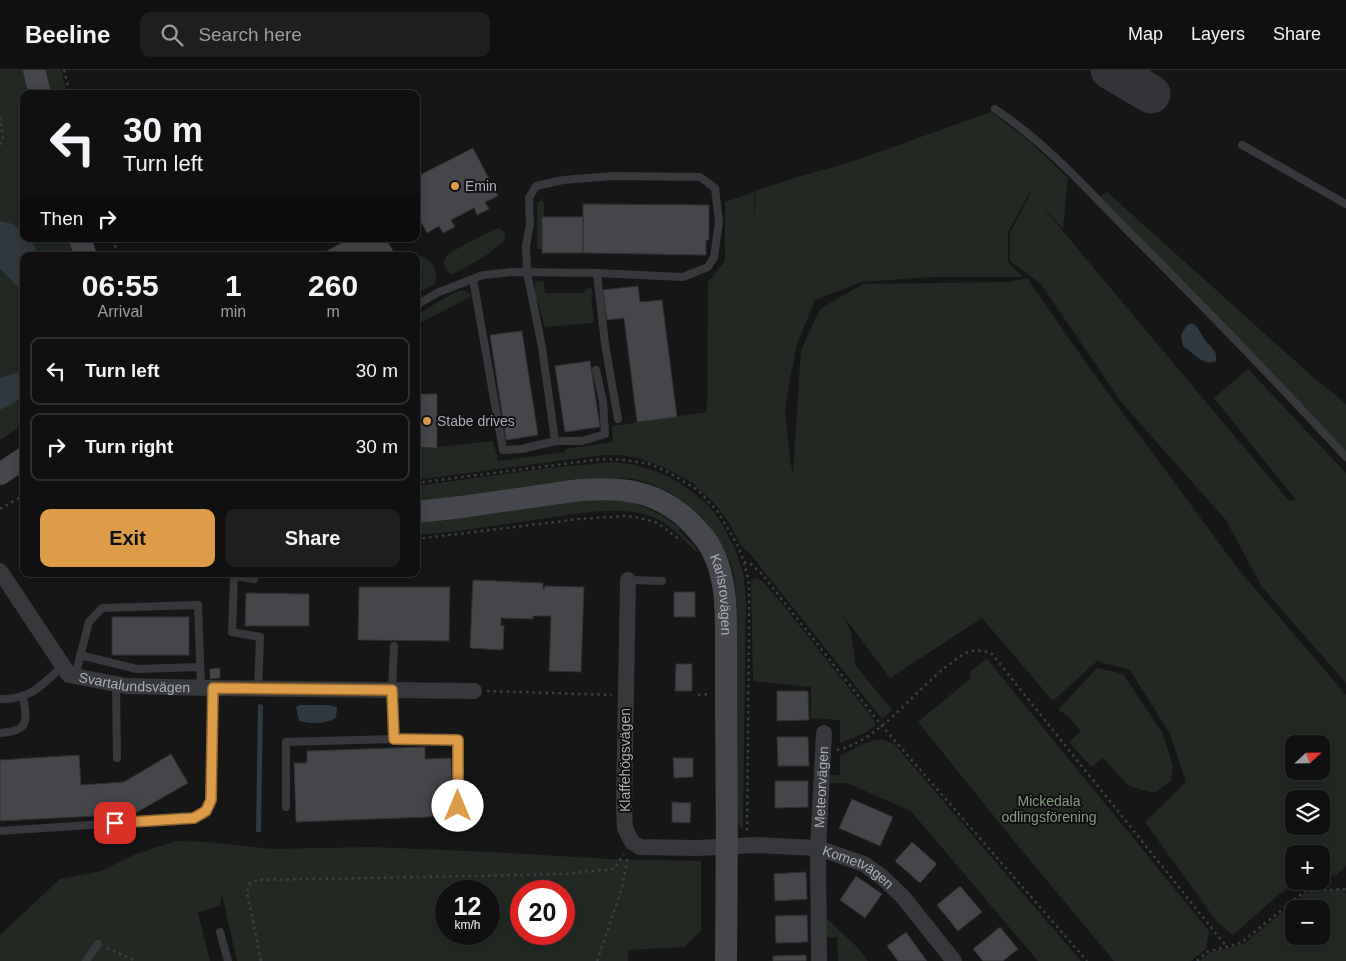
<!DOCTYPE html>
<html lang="en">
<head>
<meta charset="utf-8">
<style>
	:root { --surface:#101011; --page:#1e1e1f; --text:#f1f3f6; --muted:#9c9d9f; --line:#303031; --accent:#dd9d48 }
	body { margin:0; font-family:Helvetica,sans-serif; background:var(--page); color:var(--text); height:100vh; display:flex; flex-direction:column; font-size:19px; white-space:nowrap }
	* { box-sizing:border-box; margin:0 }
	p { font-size:16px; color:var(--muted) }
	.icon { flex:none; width:28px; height:28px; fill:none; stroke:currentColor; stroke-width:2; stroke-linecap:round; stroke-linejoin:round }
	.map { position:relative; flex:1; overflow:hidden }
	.sheet { position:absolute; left:20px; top:182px; width:400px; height:325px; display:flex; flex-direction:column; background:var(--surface); border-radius:10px; box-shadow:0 2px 12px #0003,0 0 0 1px var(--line) }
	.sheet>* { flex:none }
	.banner { position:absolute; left:20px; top:20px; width:400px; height:152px; border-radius:10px; box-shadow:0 2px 12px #0003,0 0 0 1px var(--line); background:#101011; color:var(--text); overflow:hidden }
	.needle { width:32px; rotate:68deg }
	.fabs { position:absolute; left:1285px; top:665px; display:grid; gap:10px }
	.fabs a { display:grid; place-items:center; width:45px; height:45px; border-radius:10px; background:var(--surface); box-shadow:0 2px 12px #0003,0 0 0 1px var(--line); font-size:25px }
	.speed { position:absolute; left:435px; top:810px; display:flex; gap:10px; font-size:25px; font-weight:700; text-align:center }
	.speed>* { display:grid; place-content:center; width:65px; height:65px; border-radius:50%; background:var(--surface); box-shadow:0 2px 12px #0003,0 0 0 1px var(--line); line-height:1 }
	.speed small { font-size:12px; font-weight:400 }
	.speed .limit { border:8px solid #d22; background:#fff; color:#111 }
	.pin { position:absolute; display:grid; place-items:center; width:42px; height:42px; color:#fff; margin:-21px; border-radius:10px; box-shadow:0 2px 8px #0006 }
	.me { position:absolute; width:55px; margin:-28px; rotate:0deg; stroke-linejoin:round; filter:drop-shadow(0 0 4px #0008) }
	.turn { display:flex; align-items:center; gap:18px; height:105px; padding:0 20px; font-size:22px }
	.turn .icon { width:65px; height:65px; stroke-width:2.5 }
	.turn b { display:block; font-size:35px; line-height:42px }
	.then { display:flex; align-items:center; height:48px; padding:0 20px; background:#0003; gap:10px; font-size:19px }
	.eta { display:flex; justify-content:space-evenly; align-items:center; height:85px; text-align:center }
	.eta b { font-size:30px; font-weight:800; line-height:35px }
	.action { display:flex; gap:10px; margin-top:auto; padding:10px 20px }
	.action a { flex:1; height:58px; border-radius:10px; background:var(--accent); color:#111; font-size:20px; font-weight:800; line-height:58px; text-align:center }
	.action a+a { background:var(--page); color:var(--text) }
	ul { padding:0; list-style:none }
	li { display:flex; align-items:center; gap:15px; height:68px; margin:0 10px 8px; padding:0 10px; border:2px solid var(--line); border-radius:10px }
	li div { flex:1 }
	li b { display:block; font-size:19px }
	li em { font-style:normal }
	header { display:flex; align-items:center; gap:30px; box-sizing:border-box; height:70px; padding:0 25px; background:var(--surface); border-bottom:1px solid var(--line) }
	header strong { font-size:24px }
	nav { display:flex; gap:28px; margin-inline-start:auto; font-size:18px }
	.search { width:350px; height:45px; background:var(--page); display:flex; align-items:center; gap:12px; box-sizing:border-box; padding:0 18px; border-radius:10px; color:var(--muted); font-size:19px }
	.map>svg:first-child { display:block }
	.green { fill:#222923; fill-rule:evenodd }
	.water { fill:#30393f }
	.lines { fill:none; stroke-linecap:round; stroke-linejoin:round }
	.taxiway { stroke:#333437; stroke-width:39 }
	.building { fill:#45464a; stroke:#303033 }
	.path { stroke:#3d3f43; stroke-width:2.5; stroke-dasharray:2.5 4; stroke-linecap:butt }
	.lane { stroke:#37383c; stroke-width:8 }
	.street { stroke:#37383c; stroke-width:16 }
	.secondary { stroke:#45474c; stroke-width:22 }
	.route-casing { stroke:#90662f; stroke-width:12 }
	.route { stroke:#dd9d48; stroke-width:9 }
	.poi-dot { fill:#dd9d48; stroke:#111112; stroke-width:2 }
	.labels { text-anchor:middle; stroke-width:4; stroke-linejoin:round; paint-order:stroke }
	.poi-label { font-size:14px; fill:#a9aeb6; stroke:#111112; text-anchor:start }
	.street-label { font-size:14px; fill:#a9aeb6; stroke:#111112 }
	.park-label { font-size:14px; fill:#839e82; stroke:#111112 }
</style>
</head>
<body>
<header>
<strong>Beeline</strong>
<div class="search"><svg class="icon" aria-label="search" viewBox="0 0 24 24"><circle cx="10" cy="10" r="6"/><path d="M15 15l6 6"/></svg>Search here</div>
<nav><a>Map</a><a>Layers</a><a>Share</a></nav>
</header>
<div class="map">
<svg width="1346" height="891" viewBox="0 0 1346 891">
	<rect width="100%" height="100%" fill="#161617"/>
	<g class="green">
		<path d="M0,0H25L31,24H24V169H73L78,186H24V354L0,370Z"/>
		<path d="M43,0H61L67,24H49Z"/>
		<path d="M991,42L1029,71L1068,108L1063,159L1035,128L1289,431L1296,430L1214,328L1248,299L1346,403V613L1262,517L1226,450L1122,333L1041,214L1010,191V162L1031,123L1030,122L1008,162V192L1023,207H930L861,212L815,230L797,274L789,314L785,340L790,390L793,404L801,280L820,239L863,214L1010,212L1027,208L1086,293L1239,500L1346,625V796L1336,805L1321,808V784H1294V811H1309L1294,815L1278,825L1233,865L1217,852L1145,752L1186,712L1170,664L1130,600L1097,591L1053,631L982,548L890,608L843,545L851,562L856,596L892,640L882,649L751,485L740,474L730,454L715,434L693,413L663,397L638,388L620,385H602L416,410V378H437L438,377L493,371L498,391L565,382L566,379L613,372L612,356L707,342L708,212L725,191V132L754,122L755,164V121L801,106L848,93ZM1294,674H1321V701H1294ZM1294,729H1321V756H1294Z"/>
		<path d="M1107,122L1313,307L1346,334V382L1099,127Z"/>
		<path d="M542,130L544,132V179H537V133Z"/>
		<path d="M499,158L504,162L505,168L504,171L484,187L453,204H451C445,200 442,194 446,187C450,181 487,163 496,159Z"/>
		<path d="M418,186C432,187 439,202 435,214L416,224V213L422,210L416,199V187Z"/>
		<path d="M544,211L545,223H584L585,220L591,217L593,225H591L594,252L591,253L546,257L544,255L539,235L535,226V212Z"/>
		<path d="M462,220L467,222L472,226L416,255V245L454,223Z"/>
		<path d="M614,392L636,395L658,402L678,412L692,422L708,435L721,452L735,479L743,503L746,528L743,755L741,759L736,748C737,688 737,627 736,567C735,543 739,518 731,495C716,453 678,417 633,409C619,407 605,409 591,410L416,433V416L549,398Z"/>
		<path d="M597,428L635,433L660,444L680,458L679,461L694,475L698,481H695C681,467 667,451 647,445C616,436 580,443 548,448C504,454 461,462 416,465V451Z"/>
		<path d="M756,508L761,510L784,536L874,650L875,655L867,662L840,673V650L811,648V617L753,611L751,511Z"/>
		<path d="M987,589L1209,861L1206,879L1191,891H1114L1019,777L918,652L971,608L970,602Z"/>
		<path d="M1097,598L1123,604L1163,664L1173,697L1171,711L1154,723L1129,716L1103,688L1091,697L1069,672L1081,661L1068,646L1058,640Z"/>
		<path d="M875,670H884L894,674L1081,891H1038L911,741L847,713H828L829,705H840V686L863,674Z"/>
		<path d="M176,771L206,772L273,779L372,777L492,782L609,789L701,791V861L684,877L628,880V891H237L222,824L220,836L198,842L210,891H0V865L60,809L101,801L136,784ZM446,821H489V864H446ZM521,821H564V864H521Z"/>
		<path d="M1342,819L1346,824V891H1200L1209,883L1244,874L1306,822ZM1294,839H1321V866H1294Z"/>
		<path d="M825,847L858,878L868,891H838L837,867L826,868Z"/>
	</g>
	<g class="water">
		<path d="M0,151L13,154L24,163V169H30L40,186H24V220L20,219L0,198Z"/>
		<path d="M1192,253C1199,257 1200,263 1205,270C1210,277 1218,280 1216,291C1204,297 1193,283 1183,276L1181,265L1187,255Z"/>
		<path d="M24,300V327L0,340V308Z"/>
		<path d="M258,634L263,635L261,762H256Z"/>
		<path d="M300,635H328L337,637L336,648C325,654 312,654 299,651L296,637Z"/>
	</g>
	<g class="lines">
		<path class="taxiway" d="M1110,0L1151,24"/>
	</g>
	<g class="building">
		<path d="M473,78L498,126L485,132L489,139L477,145L474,138L451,150L455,157L443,163L439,156L427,163L416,143V107Z"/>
		<path d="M583,134L709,135V170H706V185L583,183Z"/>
		<rect x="542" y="147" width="41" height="36"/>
		<path d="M349,169H386L396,186H317Z"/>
		<path d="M638,216L640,232L662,230L677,347L637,352L624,248L607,250L603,220Z"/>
		<path d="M522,261L538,365L506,370L490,265Z"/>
		<path d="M590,291L600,357L565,362L555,296Z"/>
		<path d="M416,324H437V378L416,377Z"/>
		<path d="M473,510L543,513V519H544L545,516L584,517L581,602L549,601L551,546H533V549L501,548V556H504L503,580L470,578Z"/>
		<path d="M359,517H450L449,571L358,570Z"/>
		<rect x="674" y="522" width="21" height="25"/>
		<path d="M246,523L309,524V556H245Z"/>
		<rect x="112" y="547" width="77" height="38"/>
		<path d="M676,594H692V621H675Z"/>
		<path d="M220,598V608L210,609V599Z"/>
		<path d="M777,621H808L809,650L777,651Z"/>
		<path d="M777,667H808L809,696H778Z"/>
		<path d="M425,677V689L451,688L453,746L296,752L294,693H307V681Z"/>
		<path d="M171,684L188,713L134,744L0,751V690L79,685L81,715L124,712Z"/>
		<path d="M673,688H693V707L674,708Z"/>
		<path d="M775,711H808V737L775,738Z"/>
		<path d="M852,729L893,747L880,776L839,758Z"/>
		<path d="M672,732L691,733L690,753L672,752Z"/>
		<path d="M912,772L937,794L920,813L895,791Z"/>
		<path d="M806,802L807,829L775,831L774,804Z"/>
		<path d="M856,806L882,824L865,848L840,830Z"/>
		<path d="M960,816L982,842L958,861L937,835Z"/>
		<path d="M807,845L808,872L776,873L775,846Z"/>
		<path d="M1000,857L1018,879L1003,891H983L973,879Z"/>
		<path d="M906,862L927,891H898L887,876Z"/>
		<path d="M806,885V891H773V886Z"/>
	</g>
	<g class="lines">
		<g class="path">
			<path d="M64,0L70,24"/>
			<path d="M0,47L3,68L0,75"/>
			<path d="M113,169L119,186"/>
			<path d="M416,413L602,389L625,390L650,394L668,402L698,420L718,442L737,474L744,492L749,514V568L747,762"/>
			<path d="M0,439L24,425"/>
			<path d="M416,469L580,449L626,446L640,448L658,453L681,471"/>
			<path d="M744,492L751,494L762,504L882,656L1087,891"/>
			<path d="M487,621L612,625"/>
			<path d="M698,625L709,624"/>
			<path d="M837,680C880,670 913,622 947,596C953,592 959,586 966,583C974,579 984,580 992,584L1226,876"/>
			<path d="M107,878L136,891"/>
			<path d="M261,891L247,822L250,813L257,810L375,808L562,804L614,799L624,784"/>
			<path d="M597,891L622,818L628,787"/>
			<path d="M1197,891L1207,882L1241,873L1305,821L1346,819"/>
		</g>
		<g class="lane">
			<path d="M995,39C1046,73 1088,120 1131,164C1204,237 1276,311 1346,387"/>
			<path d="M1242,75L1346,134"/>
			<path d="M597,203L605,274L618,349"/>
			<path d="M473,209L503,380L522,379L555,371H582L605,364L603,332L596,300"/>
			<path d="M416,235L439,222L483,205L512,202L597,203L683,207L708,197L714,187L719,152L715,118L700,107L613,106L563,110L536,116L529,128L530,154L526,176L527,202L542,277L555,371"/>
			<path d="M254,509L234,506L232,562L260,567L258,617"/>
			<path d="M628,510L662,511"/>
			<path d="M394,576L392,619L394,669L458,670V736"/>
			<path d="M80,585L137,599L200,597"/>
			<path d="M75,606L89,552L102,538L198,535L201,617"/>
			<path d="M116,614L117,688"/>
			<path d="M0,629C30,630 43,615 63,595"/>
			<path d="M0,663C30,661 27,651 23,626"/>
			<path d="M286,737V672L394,669"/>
			<path d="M0,761L194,748L206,741L211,729L213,618"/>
			<path d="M220,862L228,891"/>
			<path d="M86,891L98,874"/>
		</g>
		<g class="street">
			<path id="s1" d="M0,501L69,605L127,616L213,618L474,621"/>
			<path id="s2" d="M628,510L624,736L625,758L632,772L640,777L697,778L757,775L818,778L864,794L881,806L903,827L954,891"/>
			<path id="s3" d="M819,891L818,778L824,663"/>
		</g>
		<g class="secondary">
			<path d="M34,0L40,24"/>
			<path d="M80,169L86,186"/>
			<path d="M0,404L24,388"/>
			<path id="s4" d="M416,442L454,438L580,420C621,417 654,420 686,448C696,458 706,468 712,480C727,509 726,542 726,573C726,594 726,616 726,637C727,722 727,806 726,891"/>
		</g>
	</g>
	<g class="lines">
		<defs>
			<path id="route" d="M115,753L194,748L206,741L211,730L213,618L392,620L394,669L458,670V736"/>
		</defs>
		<use href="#route" class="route-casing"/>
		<use href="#route" class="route"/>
	</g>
	<g class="poi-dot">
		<circle cx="455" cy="116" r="5"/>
		<circle cx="427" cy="351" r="5"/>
	</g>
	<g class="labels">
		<g class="poi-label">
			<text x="465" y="121">Emin</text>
			<text x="437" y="356">Stabe drives</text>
		</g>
		<g class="street-label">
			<text dy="5" stroke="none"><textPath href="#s4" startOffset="366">Karlsrovägen</textPath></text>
			<text dy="5" stroke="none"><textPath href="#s1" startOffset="191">Svartalundsvägen</textPath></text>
			<text transform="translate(625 690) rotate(-90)" y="5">Klaffehögsvägen</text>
			<text dy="5" stroke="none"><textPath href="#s3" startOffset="174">Meteorvägen</textPath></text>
			<text dy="5" stroke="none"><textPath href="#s2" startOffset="496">Kometvägen</textPath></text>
		</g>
		<g class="park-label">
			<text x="1049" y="736">Mickedala<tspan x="1049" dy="16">odlingsförening</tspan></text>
		</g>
	</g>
</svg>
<div class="fabs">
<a><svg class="needle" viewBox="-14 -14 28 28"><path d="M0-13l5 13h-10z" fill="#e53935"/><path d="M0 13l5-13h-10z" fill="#9c9d9f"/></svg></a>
<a><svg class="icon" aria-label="layers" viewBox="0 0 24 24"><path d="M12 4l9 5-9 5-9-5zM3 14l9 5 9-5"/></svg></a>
<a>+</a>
<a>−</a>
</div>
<div class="speed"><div>12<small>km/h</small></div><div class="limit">20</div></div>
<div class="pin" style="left:115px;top:753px;background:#d93025"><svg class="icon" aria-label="arrive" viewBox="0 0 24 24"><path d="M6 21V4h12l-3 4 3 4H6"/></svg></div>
<svg class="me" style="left:458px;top:736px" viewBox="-20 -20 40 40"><circle r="19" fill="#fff"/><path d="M0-13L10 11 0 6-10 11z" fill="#dd9d48"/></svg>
<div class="banner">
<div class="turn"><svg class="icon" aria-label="left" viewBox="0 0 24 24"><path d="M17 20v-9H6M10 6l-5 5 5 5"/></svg><div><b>30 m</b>Turn left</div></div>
<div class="then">Then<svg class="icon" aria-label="right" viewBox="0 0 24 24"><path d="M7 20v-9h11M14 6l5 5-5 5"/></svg></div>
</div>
<section class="sheet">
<div class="eta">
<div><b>06:55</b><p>Arrival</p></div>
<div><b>1</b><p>min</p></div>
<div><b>260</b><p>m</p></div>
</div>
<ul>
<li><svg class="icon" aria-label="left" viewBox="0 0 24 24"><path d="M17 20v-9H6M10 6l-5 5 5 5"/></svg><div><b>Turn left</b></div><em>30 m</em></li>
<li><svg class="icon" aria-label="right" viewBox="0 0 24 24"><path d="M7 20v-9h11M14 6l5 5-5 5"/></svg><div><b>Turn right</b></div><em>30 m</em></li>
</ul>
<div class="action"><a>Exit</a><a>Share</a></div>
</section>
</div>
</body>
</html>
